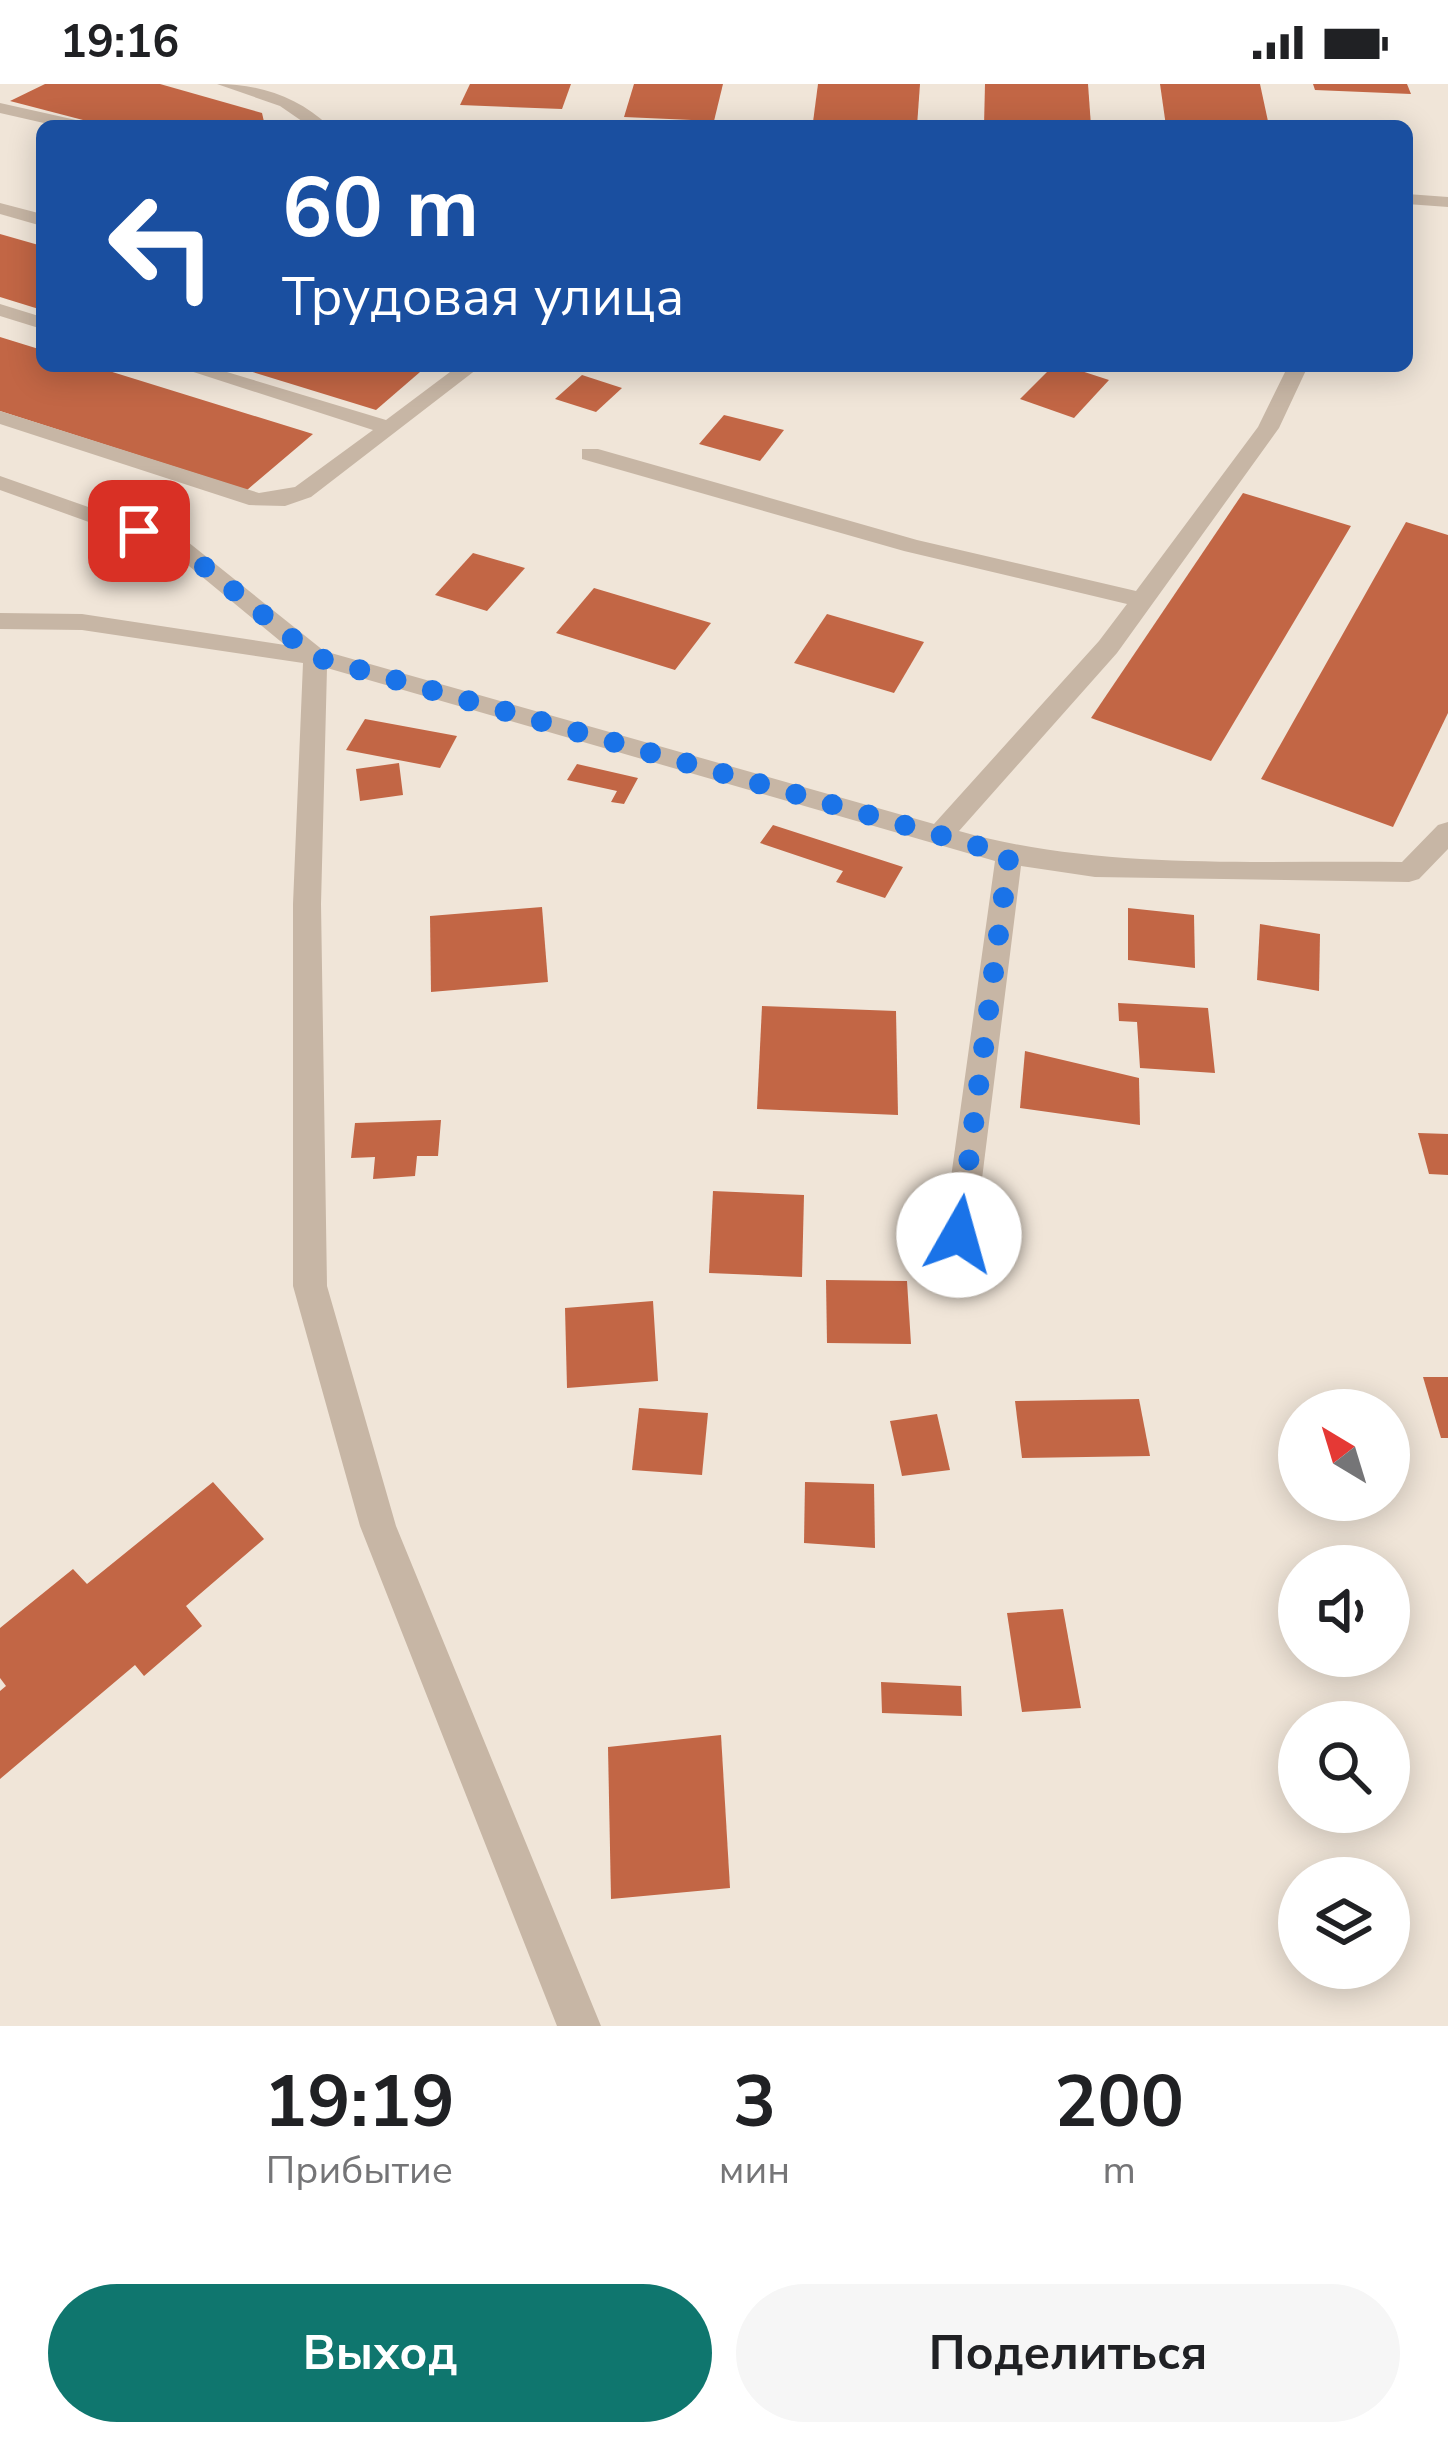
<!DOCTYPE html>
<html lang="ru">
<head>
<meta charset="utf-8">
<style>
	:root { --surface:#fff; --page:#f6f6f6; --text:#202124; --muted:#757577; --accent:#0f766e }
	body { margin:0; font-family:"Nunito Sans",sans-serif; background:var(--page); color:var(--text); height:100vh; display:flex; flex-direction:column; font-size:45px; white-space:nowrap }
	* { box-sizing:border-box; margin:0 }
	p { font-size:39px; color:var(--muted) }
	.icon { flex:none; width:66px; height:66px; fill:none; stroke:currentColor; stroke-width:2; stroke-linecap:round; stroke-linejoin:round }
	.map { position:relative; height:1942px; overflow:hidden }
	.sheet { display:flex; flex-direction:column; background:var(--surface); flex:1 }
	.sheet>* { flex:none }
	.guide { position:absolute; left:36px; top:36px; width:1377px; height:252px; border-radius:18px; box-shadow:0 6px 30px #0003; background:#1a4fa0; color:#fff; overflow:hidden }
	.needle { width:78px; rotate:322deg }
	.fabs { position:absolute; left:1278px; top:1305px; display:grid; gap:24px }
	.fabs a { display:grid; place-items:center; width:132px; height:132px; border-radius:50%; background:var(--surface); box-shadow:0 6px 30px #0003; font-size:60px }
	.pin { position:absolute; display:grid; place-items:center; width:102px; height:102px; color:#fff; margin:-51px; border-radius:24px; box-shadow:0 6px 18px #0006 }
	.me { position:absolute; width:132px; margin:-66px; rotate:7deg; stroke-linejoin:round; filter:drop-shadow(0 0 9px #0008) }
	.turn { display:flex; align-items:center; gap:42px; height:252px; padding:0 48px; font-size:54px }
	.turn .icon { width:156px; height:156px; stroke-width:2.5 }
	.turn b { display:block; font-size:84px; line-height:102px }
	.eta { display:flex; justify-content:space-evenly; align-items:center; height:204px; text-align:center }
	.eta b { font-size:72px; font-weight:700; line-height:84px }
	.cta { display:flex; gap:24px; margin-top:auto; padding:24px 48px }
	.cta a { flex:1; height:138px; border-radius:72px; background:var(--accent); color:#fff; font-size:48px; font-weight:700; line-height:138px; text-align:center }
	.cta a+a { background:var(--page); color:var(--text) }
	.status { display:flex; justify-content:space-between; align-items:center; height:84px; padding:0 60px; background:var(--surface); direction:ltr }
	.status svg { height:33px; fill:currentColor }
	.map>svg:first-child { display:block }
	.building { fill:#c26645 }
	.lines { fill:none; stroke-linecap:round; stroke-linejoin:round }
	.minor { fill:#c7b6a5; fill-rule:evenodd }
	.route { stroke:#1a73e8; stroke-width:21; stroke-dasharray:0 37.8 }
</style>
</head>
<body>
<div class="status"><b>19:16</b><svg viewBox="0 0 49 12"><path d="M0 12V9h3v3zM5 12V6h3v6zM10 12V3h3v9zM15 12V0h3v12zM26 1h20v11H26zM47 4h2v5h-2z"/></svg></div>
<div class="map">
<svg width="1448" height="1942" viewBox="0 0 1448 1942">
	<rect width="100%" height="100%" fill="#f0e5d8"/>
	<g class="building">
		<path d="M45,0H160L262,29L265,42H106L10,17Z"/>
		<path d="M470,0H571L562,25L460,21Z"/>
		<path d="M634,0H723L714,37L624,33Z"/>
		<path d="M818,0H920L917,42L813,38Z"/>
		<path d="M985,0H1088L1091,42H984Z"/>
		<path d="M1160,0H1260L1269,42H1166Z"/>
		<path d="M1313,0H1407L1411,10L1315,6Z"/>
		<path d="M0,150L42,162V226L0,213Z"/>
		<path d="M0,253L42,266V282H93L313,350L247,406L0,327Z"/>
		<path d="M233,282H427L376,326Z"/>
		<path d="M1053,282H1066L1109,296L1074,334L1020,315Z"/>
		<path d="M582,291L622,304L596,328L555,315Z"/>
		<path d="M724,331L784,346L760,377L699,360Z"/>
		<path d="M1243,409L1351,442L1211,677L1091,634Z"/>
		<path d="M1406,438L1448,451V629L1393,743L1261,695Z"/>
		<path d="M473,469L525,484L487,527L435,511Z"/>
		<path d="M594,504L711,539L675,586L556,549Z"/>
		<path d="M827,530L924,558L894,609L794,579Z"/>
		<path d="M365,635L457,652L440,684L346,666Z"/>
		<path d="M399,679L403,711L360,717L356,685Z"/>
		<path d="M577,680L638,694L624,720L611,718L617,707L567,696Z"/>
		<path d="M773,741L903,783L885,814L836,798L843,787L760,759Z"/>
		<path d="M542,823L548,898L431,908L430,832Z"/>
		<path d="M1128,824L1194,831L1195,884L1128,876Z"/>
		<path d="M1260,840L1320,850L1319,907L1257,896Z"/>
		<path d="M1118,919L1208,924L1215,989L1140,984L1137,938L1119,937Z"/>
		<path d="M762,922L896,927L898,1031L757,1025Z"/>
		<path d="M1025,967L1139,994L1140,1041L1020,1024Z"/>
		<path d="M441,1036L438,1072H417L415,1092L373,1095L375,1073L351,1074L355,1039Z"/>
		<path d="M1418,1049L1448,1050V1091L1429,1090Z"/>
		<path d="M713,1107L804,1111L802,1193L709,1189Z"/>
		<path d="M826,1196L907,1197L911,1260L827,1259Z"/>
		<path d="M653,1217L658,1297L567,1304L565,1224Z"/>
		<path d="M1423,1293H1448V1354H1441Z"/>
		<path d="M1139,1315L1150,1372L1022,1374L1015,1317Z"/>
		<path d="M639,1324L708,1329L702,1391L632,1386Z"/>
		<path d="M937,1330L950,1386L902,1392L890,1337Z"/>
		<path d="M213,1398L264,1455L186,1522L202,1542L144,1592L135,1581L0,1695V1607L6,1602L0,1594V1544L73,1485L87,1500Z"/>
		<path d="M805,1398L874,1400L875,1464L804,1459Z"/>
		<path d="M1063,1525L1081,1624L1022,1628L1007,1529Z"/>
		<path d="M881,1598L961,1602L962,1632L882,1629Z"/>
		<path d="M721,1651L730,1804L611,1815L608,1663Z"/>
	</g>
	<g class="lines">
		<g class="minor">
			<path d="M217,0C259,0 298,13 329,42H309L280,22Z"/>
			<path d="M0,19L85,38L88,42H57L0,29Z"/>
			<path d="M1407,110L1448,113V123L1407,120Z"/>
			<path d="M0,119L42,130V142L0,130Z"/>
			<path d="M0,220L42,233V245L0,232Z"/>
			<path d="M175,282H207L386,336L458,282H481L311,413L285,422L249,421L0,340V327L259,409L295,403L373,346Z"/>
			<path d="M1288,282H1308L1279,344L1117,569L959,747C1102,787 1255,776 1402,778L1438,741L1448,738V765L1419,795L1409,798L1095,793L1021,782L975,1151L970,1161L959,1165L948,1161L943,1151L995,777L327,584L321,820L327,1202L396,1442L601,1942H557L360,1442L293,1202V820L303,579L82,546L0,545V529L82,530L285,561L172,468L0,406V392L188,458L324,567L934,740L1099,557L1127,520L904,467L582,375V365H598L917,456L1136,507L1258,343Z"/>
		</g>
	</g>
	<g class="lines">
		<path class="route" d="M139,447L180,463L315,573L1009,771L959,1151"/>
	</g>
</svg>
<div class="fabs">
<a><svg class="needle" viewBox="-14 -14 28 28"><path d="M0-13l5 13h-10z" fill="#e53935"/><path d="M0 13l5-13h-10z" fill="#757577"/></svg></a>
<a><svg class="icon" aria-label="sound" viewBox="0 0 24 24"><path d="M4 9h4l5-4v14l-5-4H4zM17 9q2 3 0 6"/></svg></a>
<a><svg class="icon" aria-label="search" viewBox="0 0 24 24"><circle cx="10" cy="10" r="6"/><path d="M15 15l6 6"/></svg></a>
<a><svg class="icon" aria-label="layers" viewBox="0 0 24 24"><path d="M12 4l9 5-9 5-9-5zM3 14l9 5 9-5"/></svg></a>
</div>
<div class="pin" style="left:139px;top:447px;background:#d93025"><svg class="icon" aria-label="arrive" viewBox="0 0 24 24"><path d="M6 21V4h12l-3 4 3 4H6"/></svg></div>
<svg class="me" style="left:959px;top:1151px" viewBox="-20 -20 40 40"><circle r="19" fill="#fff"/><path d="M0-13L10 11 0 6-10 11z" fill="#1a73e8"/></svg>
<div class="guide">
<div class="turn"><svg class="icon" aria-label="left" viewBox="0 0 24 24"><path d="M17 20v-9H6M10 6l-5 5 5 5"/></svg><div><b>60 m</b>Трудовая улица</div></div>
</div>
</div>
<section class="sheet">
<div class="eta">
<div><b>19:19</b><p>Прибытие</p></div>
<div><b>3</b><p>мин</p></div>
<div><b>200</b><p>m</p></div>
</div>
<div class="cta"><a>Выход</a><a>Поделиться</a></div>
</section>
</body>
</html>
